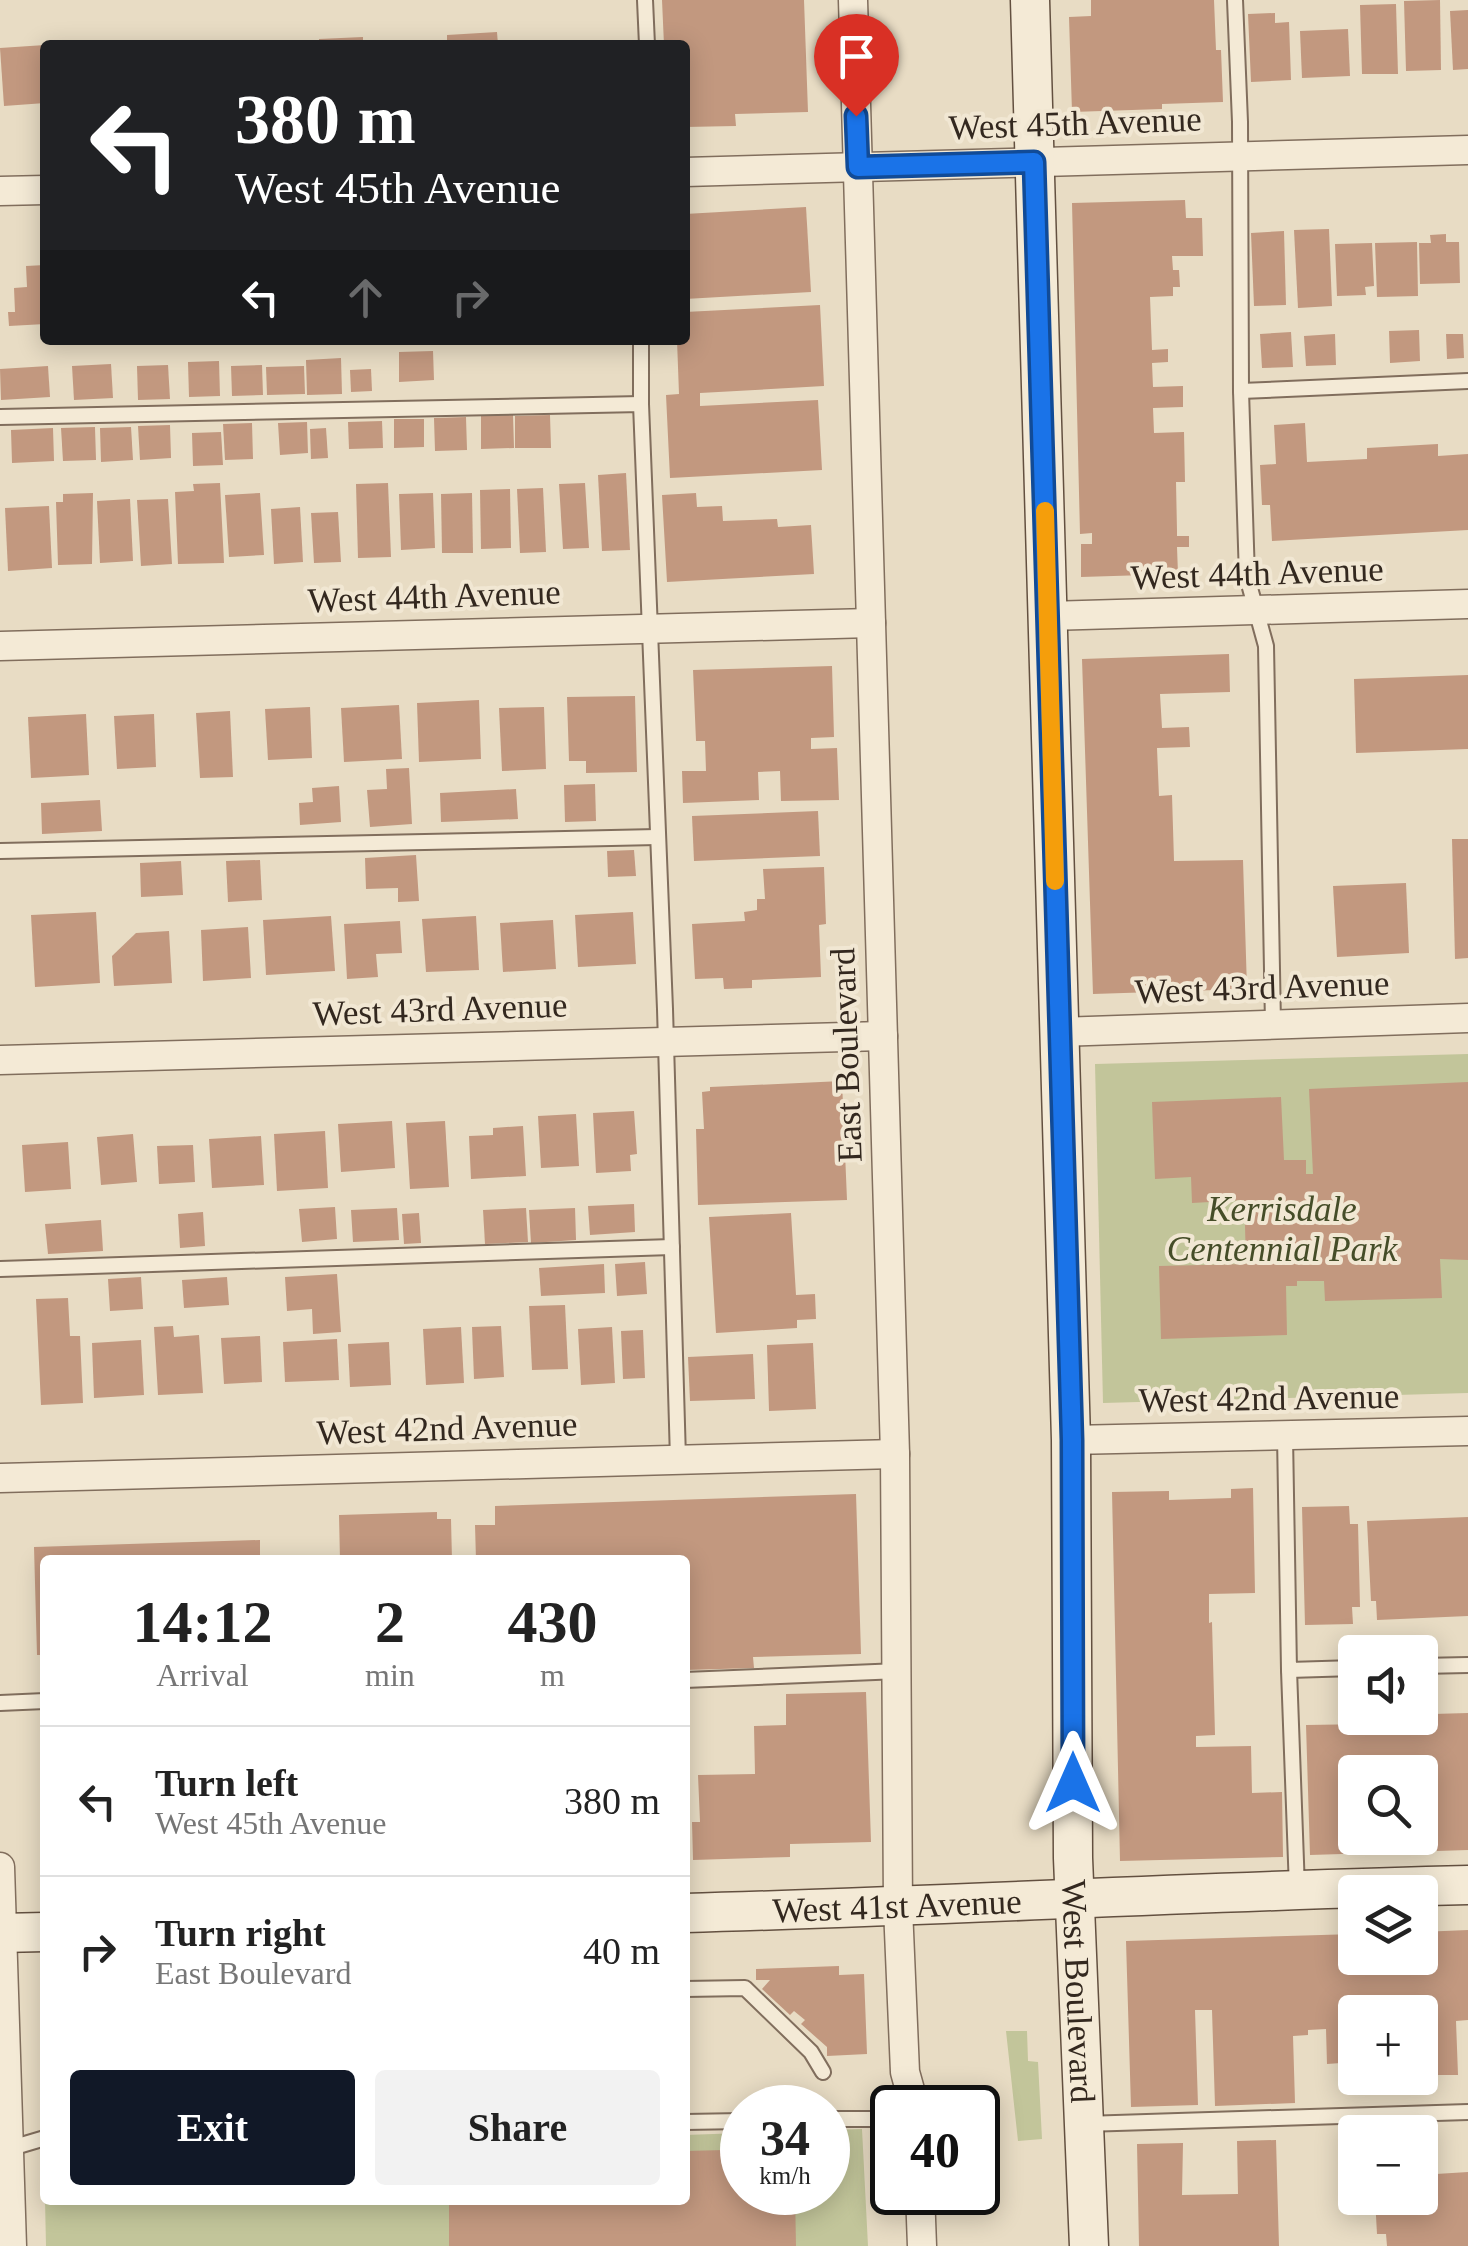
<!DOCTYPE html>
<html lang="en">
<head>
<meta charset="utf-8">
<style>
	:root { --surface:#fff; --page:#f2f2f2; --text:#222; --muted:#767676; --line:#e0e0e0; --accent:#111827 }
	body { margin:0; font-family:Georgia,serif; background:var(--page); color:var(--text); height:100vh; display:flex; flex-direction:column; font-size:38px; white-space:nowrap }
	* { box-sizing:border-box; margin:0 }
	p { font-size:32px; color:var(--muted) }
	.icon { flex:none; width:55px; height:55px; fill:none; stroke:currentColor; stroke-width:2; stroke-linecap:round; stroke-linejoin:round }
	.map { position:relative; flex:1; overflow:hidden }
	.sheet { position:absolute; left:40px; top:1555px; width:650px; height:650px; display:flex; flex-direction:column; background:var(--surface); border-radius:10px; box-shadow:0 5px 25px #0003 }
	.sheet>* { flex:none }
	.hud { position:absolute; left:40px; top:40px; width:650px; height:305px; border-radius:10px; box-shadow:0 5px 25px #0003; background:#202124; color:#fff; overflow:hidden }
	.buttons { position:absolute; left:1338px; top:1635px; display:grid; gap:20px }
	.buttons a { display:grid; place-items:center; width:100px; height:100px; border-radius:10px; background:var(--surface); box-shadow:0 5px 25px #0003; font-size:50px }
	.speed { position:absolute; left:720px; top:2085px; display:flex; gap:20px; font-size:50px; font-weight:700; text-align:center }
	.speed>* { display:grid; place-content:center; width:130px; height:130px; border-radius:50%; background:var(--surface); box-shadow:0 5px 25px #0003; line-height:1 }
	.speed small { font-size:25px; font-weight:400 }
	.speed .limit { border:5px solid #111; border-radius:15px; background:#fff; color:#111 }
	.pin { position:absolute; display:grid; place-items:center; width:85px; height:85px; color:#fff; margin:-102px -42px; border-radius:50% 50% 50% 0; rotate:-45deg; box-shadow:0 0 10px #0007 }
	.pin .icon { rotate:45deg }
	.me { position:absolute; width:110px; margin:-55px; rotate:0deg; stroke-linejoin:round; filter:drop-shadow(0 0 8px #0008) }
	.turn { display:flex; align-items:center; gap:35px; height:210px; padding:0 30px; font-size:45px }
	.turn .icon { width:130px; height:130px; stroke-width:2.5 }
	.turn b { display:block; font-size:70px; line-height:85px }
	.lanes { display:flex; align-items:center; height:95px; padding:0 30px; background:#0003; justify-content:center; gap:50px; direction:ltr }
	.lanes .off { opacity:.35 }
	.eta { display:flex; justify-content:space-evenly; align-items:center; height:170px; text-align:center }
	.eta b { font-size:60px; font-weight:700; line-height:70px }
	.action { display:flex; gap:20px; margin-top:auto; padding:20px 30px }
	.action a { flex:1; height:115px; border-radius:10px; background:var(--accent); color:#fff; font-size:40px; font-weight:700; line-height:115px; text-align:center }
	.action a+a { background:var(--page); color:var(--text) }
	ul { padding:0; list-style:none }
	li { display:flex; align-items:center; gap:30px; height:150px; padding:0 30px; border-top:2px solid var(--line) }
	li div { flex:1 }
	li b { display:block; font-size:38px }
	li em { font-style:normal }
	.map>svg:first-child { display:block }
	.green { fill:#c2c59a }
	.building { fill:#c2987f }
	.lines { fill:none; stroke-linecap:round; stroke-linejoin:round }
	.lane-casing { stroke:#816e5d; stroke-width:18 }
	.street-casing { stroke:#816e5d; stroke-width:31 }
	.secondary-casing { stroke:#635040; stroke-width:41 }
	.lane { stroke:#f4ead6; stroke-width:14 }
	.street { stroke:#f4ead6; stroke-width:28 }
	.secondary { stroke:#f4ead6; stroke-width:38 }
	.route-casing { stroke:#114b97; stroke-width:25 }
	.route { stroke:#1a73e8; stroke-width:18 }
	.slow { stroke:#f59e0b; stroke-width:18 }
	.labels { text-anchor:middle; stroke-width:8; stroke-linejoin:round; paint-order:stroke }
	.street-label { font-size:35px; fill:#33281f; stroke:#f1e7d3 }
	.park-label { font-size:35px; font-style:italic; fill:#454d28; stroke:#f1e7d3 }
</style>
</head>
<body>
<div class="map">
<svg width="1468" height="2246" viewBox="0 0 1468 2246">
	<rect width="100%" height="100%" fill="#e8dcc4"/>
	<g class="green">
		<path d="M1468,1054V1393L1103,1403L1095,1064Z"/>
		<path d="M1006,2031H1027L1028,2061L1038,2062L1042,2139L1018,2141Z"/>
		<path d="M862,2129L868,2246H46L45,2200H685V2135L742,2133V2192H828V2130Z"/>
	</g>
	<g class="building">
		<path d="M662,0H804L808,112L735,114L736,126L685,127V45H664Z"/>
		<path d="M1091,0H1214L1216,50H1221L1223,102L1162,104V109L1072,112L1069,17L1091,16Z"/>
		<path d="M1440,0L1441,70L1406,71L1404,1Z"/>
		<path d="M1396,4L1398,74H1362L1360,5Z"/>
		<path d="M1468,10V69L1453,70L1450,11Z"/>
		<path d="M1275,13V23L1289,22L1291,80L1251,82L1248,14Z"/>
		<path d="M1348,29L1350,76L1302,78L1300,31Z"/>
		<path d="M497,32L498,45H447V35Z"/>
		<path d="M363,37V45H319V39Z"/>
		<path d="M45,45V103L4,106L0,48Z"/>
		<path d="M1185,200L1186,218H1202L1203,256H1172L1173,270H1179L1180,287H1173V296L1150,297L1152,350L1168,349V362L1152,363L1153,387L1183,386V407L1153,408L1154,433L1184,432L1185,482H1176L1177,531V536H1189V547H1177L1178,574L1081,577V544H1092V533L1080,534L1072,203Z"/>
		<path d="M806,207L811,292L685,299V214Z"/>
		<path d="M1329,229L1332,306L1298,308L1294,230Z"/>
		<path d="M1284,231L1286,305L1254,306L1251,233Z"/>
		<path d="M1446,234V242H1459L1460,283L1420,284L1419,243H1431L1430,235Z"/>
		<path d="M1417,242L1418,296L1377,297L1375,243Z"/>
		<path d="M1372,243L1374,286L1365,287L1366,295L1337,296L1335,244Z"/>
		<path d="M45,265V324L9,326L8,312H15L14,288L27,287L26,266Z"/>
		<path d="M820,305L824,386L700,393V406L818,400L822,470L670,478L666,395L679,394L677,340H685V312Z"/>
		<path d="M1419,330L1420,361L1390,363L1389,331Z"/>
		<path d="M1291,332L1293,367L1262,368L1260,334Z"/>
		<path d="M1335,334L1336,365L1306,366L1304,336Z"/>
		<path d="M1446,334H1463L1464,358L1447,359Z"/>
		<path d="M433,351L434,380L399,382V352Z"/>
		<path d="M341,358L342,394L307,395L306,360Z"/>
		<path d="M219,361L220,396L189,397L188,362Z"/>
		<path d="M111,364L113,398L74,400L72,366Z"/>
		<path d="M168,365L170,399L138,400L137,366Z"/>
		<path d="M262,365L263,395L232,396L231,366Z"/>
		<path d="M48,366L50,397L1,400L0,369Z"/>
		<path d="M304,366L305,394L267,395L266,367Z"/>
		<path d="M371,369L372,391L351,392L350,370Z"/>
		<path d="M513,415L514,448L481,449V416Z"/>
		<path d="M550,415L551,448H515V416Z"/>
		<path d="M466,417L467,450L435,451L434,418Z"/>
		<path d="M394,419H424V447L394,448Z"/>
		<path d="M382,421L383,448L349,449L348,422Z"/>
		<path d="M307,422L308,453L280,455L278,423Z"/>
		<path d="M252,423L253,459L225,460L223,424Z"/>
		<path d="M1305,423L1307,462L1367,459V448L1438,444V456L1468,454V530L1272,541L1270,505H1262L1260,465L1276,464L1274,425Z"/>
		<path d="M170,425L171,458L140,460L138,426Z"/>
		<path d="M95,427L96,460L63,461L61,428Z"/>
		<path d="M131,427L133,460L101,462L100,428Z"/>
		<path d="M53,428L54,461L12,463L11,430Z"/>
		<path d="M326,428L328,458L311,459L310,429Z"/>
		<path d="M221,432L223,465L193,466L192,433Z"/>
		<path d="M626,473L630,550L602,551L598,475Z"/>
		<path d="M220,483L224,563L178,564L175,492L194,491L193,484Z"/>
		<path d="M388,483L391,557L358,558L356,484Z"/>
		<path d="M585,483L589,548L563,549L559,484Z"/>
		<path d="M543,488L546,552L520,553L517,489Z"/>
		<path d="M510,489L511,548L481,549L480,490Z"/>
		<path d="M93,493L92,564L58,565L56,502H63V494Z"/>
		<path d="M260,493L264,555L229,557L225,495Z"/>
		<path d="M433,493L435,548L401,550L399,494Z"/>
		<path d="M472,493L473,553H442L441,494Z"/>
		<path d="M696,493L697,507L722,506L723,521L777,519L778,527L811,525L814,574L667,582L662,495Z"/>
		<path d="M130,499L133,561L100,563L97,501Z"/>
		<path d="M168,499L172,564L141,566L137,500Z"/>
		<path d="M49,506L52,568L8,571L5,508Z"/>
		<path d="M300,507L303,562L274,564L271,509Z"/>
		<path d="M338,512L341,562L314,563L311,513Z"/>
		<path d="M1229,654L1230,692L1160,694L1162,728L1189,727L1190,747L1157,748L1159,796L1172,795L1174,861L1243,860L1247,989L1093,994L1082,659Z"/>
		<path d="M832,666L834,737L811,738V749L837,748L839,800L781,801L780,771L758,772L759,800L683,803L682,771H706L705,741H696L693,670Z"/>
		<path d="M1468,675V749L1356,753L1354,679Z"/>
		<path d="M635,696L637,772L586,773V761H569L567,697Z"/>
		<path d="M479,700L481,759L419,762L417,703Z"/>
		<path d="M399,705L402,759L344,762L341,708Z"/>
		<path d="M310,707L312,758L268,760L265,709Z"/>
		<path d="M544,707L546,769L502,771L499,708Z"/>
		<path d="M230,711L233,777L200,778L196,713Z"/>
		<path d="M86,714L89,775L31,778L28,717Z"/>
		<path d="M154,714L156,767L117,769L114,716Z"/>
		<path d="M409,768L412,824L370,827L367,790L387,789L386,769Z"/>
		<path d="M595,784L596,821L565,822L564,785Z"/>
		<path d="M339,786L341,822L300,825L299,803L313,802L312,788Z"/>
		<path d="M516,789L518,819L441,822L440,793Z"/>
		<path d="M100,800L102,831L42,834L41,803Z"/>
		<path d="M818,811L820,856L694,861L692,816Z"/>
		<path d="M1452,839H1468V958L1455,959Z"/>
		<path d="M634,850L636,876L608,877L607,851Z"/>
		<path d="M416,855L419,901L398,902V888L366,889L365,858Z"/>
		<path d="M260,860L262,900L228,902L226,861Z"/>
		<path d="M181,861L183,895L141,897L140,863Z"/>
		<path d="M824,867L826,924L819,925L821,977L752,980V988L724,989L723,978L695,979L692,924L745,921L744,912L757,910V899H765L763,869Z"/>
		<path d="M1406,883L1409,953L1337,957L1333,886Z"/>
		<path d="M96,912L100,983L35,987L31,915Z"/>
		<path d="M633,912L636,964L578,967L575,915Z"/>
		<path d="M331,916L335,971L266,975L263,920Z"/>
		<path d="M476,916L479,970L426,972L422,919Z"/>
		<path d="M553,920L556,969L503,972L500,923Z"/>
		<path d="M400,921L402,953L376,954L378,977L347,979L344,924Z"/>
		<path d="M248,927L251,978L203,981L201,930Z"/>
		<path d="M169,931L172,983L114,986L112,956L136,933Z"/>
		<path d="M842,1081L847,1200L698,1205L696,1129H704L702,1092L710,1091V1087Z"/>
		<path d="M1468,1082V1260L1440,1259L1442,1298L1325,1301L1324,1281H1297V1286H1286L1287,1335L1161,1339L1159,1266L1246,1264L1245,1226L1244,1200L1192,1203L1191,1177L1155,1179L1152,1102L1281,1097L1284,1160H1306V1174H1313L1309,1089Z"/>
		<path d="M634,1111L637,1154L630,1155L631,1171L596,1173L593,1113Z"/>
		<path d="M576,1114L579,1166L541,1168L538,1116Z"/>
		<path d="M392,1121L395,1168L341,1172L338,1124Z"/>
		<path d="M445,1121L449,1187L410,1189L406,1123Z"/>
		<path d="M523,1126L526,1176L471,1179L469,1136L493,1135V1128Z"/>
		<path d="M325,1131L328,1188L277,1191L274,1134Z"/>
		<path d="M133,1134L137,1182L101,1185L97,1137Z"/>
		<path d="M261,1136L264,1185L212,1188L209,1139Z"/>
		<path d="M68,1142L71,1189L25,1192L22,1145Z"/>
		<path d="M193,1145L195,1182L159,1184L157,1146Z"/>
		<path d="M634,1204L635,1232L590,1235L588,1206Z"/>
		<path d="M335,1207L337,1239L302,1242L299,1209Z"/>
		<path d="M397,1208L399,1240L353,1242L351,1210Z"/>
		<path d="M526,1208L528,1242L485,1244L483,1210Z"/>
		<path d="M575,1208L576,1240L531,1243L529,1210Z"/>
		<path d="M203,1212L205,1246L180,1248L178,1214Z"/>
		<path d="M419,1213L421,1243L404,1244L402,1214Z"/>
		<path d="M791,1213L796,1295L815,1294L816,1319L797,1320V1328L716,1333L709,1217Z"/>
		<path d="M101,1220L103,1251L48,1254L45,1224Z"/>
		<path d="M645,1262L647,1294L617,1296L615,1264Z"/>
		<path d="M604,1264L605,1293L541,1296L539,1268Z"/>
		<path d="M337,1274L341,1332L313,1334L312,1309L287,1311L285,1277Z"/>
		<path d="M141,1277L143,1309L110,1311L108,1279Z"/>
		<path d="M227,1277L229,1305L184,1308L182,1280Z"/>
		<path d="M68,1298L70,1336H80L83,1403L41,1405L36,1299Z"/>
		<path d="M565,1305L568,1369L532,1370L529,1306Z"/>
		<path d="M173,1326L174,1337L199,1335L203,1393L158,1395L154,1327Z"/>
		<path d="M501,1326L504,1377L474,1379L472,1327Z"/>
		<path d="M461,1327L464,1383L426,1385L423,1329Z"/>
		<path d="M612,1327L615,1383L581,1385L578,1329Z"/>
		<path d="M643,1330L645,1378L623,1379L621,1331Z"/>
		<path d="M260,1336L262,1382L224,1384L221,1338Z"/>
		<path d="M337,1339L339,1380L285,1382L283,1342Z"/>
		<path d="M141,1340L144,1395L94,1398L92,1343Z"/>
		<path d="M389,1342L391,1385L350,1387L348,1344Z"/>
		<path d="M813,1343L816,1409L769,1411L767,1345Z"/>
		<path d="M753,1354L755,1399L690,1401L688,1357Z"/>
		<path d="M1253,1488L1255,1593L1209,1594V1623L1212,1622L1215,1735L1196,1736V1747L1251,1746L1252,1793L1282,1792L1283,1857L1120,1861L1112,1492L1169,1491V1500L1231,1498V1489Z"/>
		<path d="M856,1494L861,1654L753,1657L754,1668L685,1670V1560H476L475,1525H495V1506Z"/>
		<path d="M1349,1506L1350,1524H1358L1360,1607H1352L1353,1624L1305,1625L1302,1507Z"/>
		<path d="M437,1512V1519H451L452,1560H340L339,1515Z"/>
		<path d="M1468,1517V1616L1377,1620L1376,1601H1371L1367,1521Z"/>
		<path d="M260,1540V1560H45V1655H37L34,1547Z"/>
		<path d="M866,1692L871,1842L790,1844V1857L693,1860L692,1822H700L698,1775L755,1774L754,1726L786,1725V1694Z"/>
		<path d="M1420,1703H1433V1714L1468,1713V1850L1437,1851V1830H1420V1772H1355V1838H1372L1373,1853L1310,1855L1306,1725L1369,1724V1718H1420Z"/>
		<path d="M1468,1930V2020L1456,2021L1458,2075H1433L1432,2054H1420V2012H1355V2062L1327,2064L1326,2029L1308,2030V2035L1293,2036L1295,2103L1215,2106L1212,2010H1195L1198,2105L1131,2107L1126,1941L1355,1934V1958H1420V1932Z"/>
		<path d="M839,1966V1975L864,1974L867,2054L827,2056V2047L801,2024L805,2020L794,2011L790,2015L762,1989L770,1980H756V1969Z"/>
		<path d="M1276,2140L1279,2246H1139L1137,2144L1183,2143L1182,2195L1238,2194L1237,2141Z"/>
		<path d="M725,2150V2161H742V2192H795L796,2246H449V2200H685V2151Z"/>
		<path d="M1468,2172V2246H1387L1386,2234H1377L1375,2198H1420V2175Z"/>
	</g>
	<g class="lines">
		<defs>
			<g id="lane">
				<path d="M645,0L647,45"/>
				<path d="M1235,0L1240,122L1241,391L1247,577L1266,646L1273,1024"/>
				<path d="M641,340V404"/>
				<path d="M1241,391L1468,381"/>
				<path d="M0,417L641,404L665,1009L678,1459"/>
				<path d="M0,851L657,837"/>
				<path d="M0,1269L672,1247"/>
				<path d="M1285,1436L1289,1670L1355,1668"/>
				<path d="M1420,1666L1468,1665"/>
				<path d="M1289,1670L1297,1889"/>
				<path d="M685,1680L899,1671"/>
				<path d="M0,1703L45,1701"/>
				<path d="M685,1989L745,1988L811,2052L823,2072"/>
				<path d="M828,2119H892"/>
				<path d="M685,2122L742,2121"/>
				<path d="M1084,2124L1468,2112"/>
				<path d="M8,2149L45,2138"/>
			</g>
			<g id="street">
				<path d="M853,0L895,1454L898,1908L905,2072L915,2108"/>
				<path d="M685,172L1468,150"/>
				<path d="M0,191L45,190"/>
				<path d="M1048,616L1468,604"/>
				<path d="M0,646L871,623"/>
				<path d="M1059,1032L1468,1018"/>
				<path d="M0,1060L883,1036"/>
				<path d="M1071,1440L1468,1431"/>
				<path d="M0,1478L895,1454"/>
				<path d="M0,1867L12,2246"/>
				<path d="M920,2192L922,2246"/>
			</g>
			<g id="secondary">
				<path id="s1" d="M1030,0L1071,1440L1073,1858L1089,2246"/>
				<path id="s2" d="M685,1913C946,1906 1207,1891 1468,1885"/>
				<path d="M0,1933L45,1932"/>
			</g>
		</defs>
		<use href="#lane" class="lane-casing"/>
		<use href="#street" class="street-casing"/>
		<use href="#secondary" class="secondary-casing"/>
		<use href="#lane" class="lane"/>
		<use href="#street" class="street"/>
		<use href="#secondary" class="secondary"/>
	</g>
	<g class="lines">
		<defs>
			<path id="route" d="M856,116L858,167L1034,162L1072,1440L1073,1783"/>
		</defs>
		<use href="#route" class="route-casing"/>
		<use href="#route" class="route"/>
		<path class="slow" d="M1045,511L1055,881"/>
	</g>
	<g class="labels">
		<g class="street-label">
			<text transform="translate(1075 123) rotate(-2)" y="12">West 45th Avenue</text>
			<text transform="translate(1257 573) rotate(-2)" y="12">West 44th Avenue</text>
			<text transform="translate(434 596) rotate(-2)" y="12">West 44th Avenue</text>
			<text transform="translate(1262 987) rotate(-2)" y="12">West 43rd Avenue</text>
			<text transform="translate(440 1009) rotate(-2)" y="12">West 43rd Avenue</text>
			<text transform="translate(846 1055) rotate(-92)" y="12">East Boulevard</text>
			<text transform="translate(1269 1398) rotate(-1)" y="12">West 42nd Avenue</text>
			<text transform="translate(447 1428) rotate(-2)" y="12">West 42nd Avenue</text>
			<text dy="12" stroke="none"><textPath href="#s2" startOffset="212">West 41st Avenue</textPath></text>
			<text dy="12" stroke="none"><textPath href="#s1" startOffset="1992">West Boulevard</textPath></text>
		</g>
		<g class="park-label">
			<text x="1282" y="1221">Kerrisdale<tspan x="1282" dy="40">Centennial Park</tspan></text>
		</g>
	</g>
</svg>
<div class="buttons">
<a><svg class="icon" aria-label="sound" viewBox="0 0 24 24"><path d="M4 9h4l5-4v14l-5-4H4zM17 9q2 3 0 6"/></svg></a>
<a><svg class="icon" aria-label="search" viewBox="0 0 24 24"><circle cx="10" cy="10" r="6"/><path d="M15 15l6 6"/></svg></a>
<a><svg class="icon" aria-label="layers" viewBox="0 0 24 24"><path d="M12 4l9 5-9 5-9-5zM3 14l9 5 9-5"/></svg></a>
<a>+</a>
<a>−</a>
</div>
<div class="speed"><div>34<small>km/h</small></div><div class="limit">40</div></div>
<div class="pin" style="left:856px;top:116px;background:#d93025"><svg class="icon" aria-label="arrive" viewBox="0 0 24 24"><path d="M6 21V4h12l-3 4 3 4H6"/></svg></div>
<svg class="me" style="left:1073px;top:1783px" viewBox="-20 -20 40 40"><path d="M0-17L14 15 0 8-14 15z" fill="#1a73e8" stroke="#fff" stroke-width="4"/></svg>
<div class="hud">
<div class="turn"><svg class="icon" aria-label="left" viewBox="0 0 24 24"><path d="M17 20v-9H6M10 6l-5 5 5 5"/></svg><div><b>380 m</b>West 45th Avenue</div></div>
<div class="lanes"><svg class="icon" aria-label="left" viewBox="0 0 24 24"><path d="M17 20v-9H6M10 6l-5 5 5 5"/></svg><svg class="icon off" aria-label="ahead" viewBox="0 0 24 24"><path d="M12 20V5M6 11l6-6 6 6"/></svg><svg class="icon off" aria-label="right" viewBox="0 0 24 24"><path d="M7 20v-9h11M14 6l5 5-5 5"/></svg></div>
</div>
<section class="sheet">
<div class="eta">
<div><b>14:12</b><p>Arrival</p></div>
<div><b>2</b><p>min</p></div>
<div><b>430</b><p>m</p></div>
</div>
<ul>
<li><svg class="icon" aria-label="left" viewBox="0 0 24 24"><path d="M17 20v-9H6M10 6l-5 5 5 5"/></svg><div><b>Turn left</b><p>West 45th Avenue</p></div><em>380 m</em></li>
<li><svg class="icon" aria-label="right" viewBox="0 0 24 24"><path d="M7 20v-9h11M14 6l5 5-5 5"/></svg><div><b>Turn right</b><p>East Boulevard</p></div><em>40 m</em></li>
</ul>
<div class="action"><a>Exit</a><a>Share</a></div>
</section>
</div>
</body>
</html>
